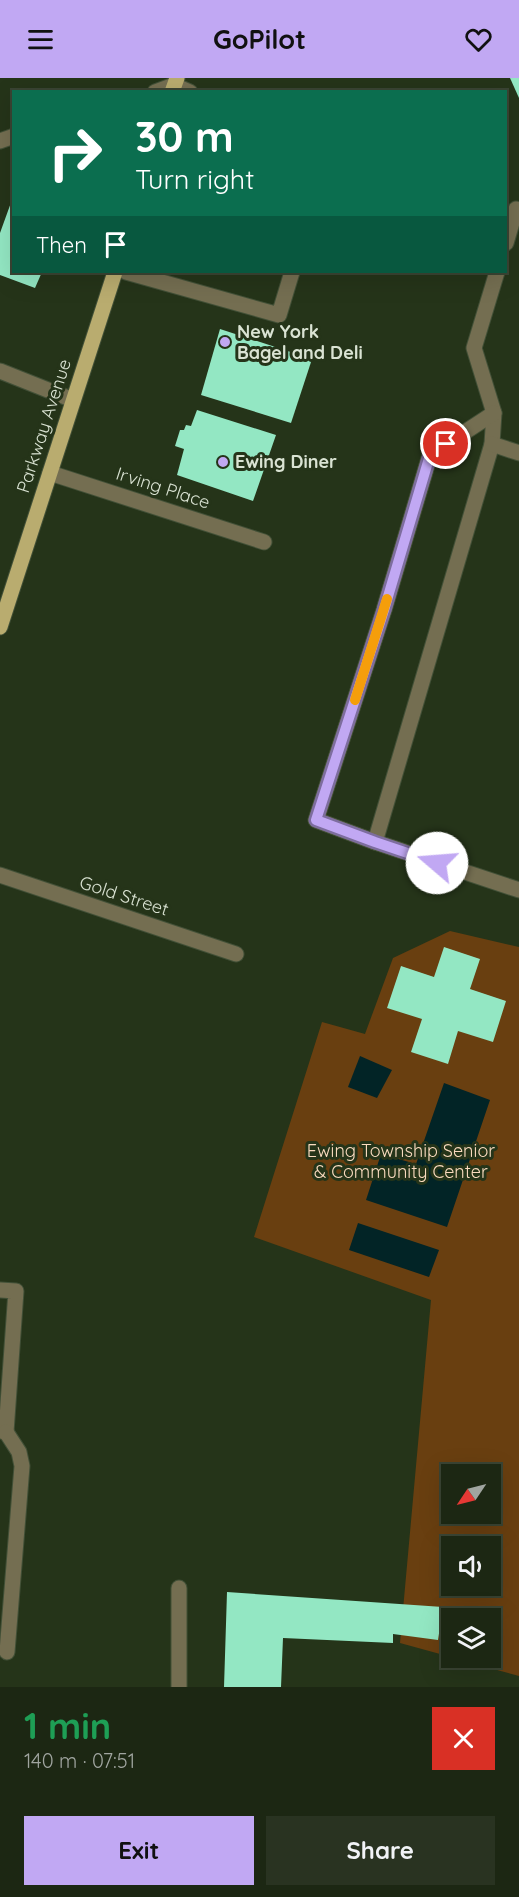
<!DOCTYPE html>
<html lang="en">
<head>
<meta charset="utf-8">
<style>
	:root { --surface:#1c2713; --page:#293321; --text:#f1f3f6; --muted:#a0a5a0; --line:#3a4433; --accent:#c1a8f3 }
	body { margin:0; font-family:Quicksand,sans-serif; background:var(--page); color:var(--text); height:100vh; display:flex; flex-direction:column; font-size:22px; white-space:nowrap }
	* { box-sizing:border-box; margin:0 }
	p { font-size:20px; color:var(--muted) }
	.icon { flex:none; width:33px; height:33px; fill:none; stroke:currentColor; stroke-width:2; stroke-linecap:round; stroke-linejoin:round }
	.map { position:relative; height:1609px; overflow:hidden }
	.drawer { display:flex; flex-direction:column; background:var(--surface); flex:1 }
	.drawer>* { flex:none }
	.guide { position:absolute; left:12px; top:12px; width:495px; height:183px; border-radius:0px; box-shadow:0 6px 24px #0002,0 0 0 2px var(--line); background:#0b6e4f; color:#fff; overflow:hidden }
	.needle { width:39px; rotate:235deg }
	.controls { position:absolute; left:441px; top:1386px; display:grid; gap:12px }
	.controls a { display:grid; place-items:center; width:60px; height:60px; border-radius:0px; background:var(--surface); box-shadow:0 6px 24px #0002,0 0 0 2px var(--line); font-size:30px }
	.pin { position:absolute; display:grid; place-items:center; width:51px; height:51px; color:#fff; margin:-26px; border:3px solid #fff; border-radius:50%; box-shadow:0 2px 6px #0007 }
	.me { position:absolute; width:66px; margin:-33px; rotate:288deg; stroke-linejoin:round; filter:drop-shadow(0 0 4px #0008) }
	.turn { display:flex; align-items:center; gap:21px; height:126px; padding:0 24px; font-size:27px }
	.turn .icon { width:78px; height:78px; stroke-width:2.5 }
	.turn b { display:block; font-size:42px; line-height:51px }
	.then { display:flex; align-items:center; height:57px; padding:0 24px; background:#0003; gap:12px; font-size:22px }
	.round { display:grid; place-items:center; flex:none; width:63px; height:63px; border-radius:0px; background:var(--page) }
	.summary { display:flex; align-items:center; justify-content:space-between; height:102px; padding:0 24px }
	h1 { font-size:36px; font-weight:700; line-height:45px; color:#1e9e55 }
	.button { display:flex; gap:12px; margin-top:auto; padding:12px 24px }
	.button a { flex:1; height:69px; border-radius:0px; background:var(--accent); color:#111; font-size:24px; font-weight:700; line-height:69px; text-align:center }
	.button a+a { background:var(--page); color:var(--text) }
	header { display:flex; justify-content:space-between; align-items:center; height:78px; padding:0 24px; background:var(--accent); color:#111; font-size:27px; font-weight:700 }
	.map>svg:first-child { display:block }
	.green { fill:#693f10; fill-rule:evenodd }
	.water { fill:#022426 }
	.building { fill:#93e7c3 }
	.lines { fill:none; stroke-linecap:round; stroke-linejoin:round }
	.minor-casing { stroke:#425037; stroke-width:17 }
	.major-casing { stroke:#425037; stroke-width:17 }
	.minor { stroke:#746e51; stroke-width:15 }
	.major { stroke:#b9ac6f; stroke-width:15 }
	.route-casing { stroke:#7d6d9e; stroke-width:15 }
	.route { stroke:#c1a8f3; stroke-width:10 }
	.slow { stroke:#f59e0b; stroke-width:10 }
	.poi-dot { fill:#c1a8f3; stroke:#253419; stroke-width:2 }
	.labels { text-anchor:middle; stroke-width:6; stroke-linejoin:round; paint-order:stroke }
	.poi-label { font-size:18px; font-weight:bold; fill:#dae3d3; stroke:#253419; text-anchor:start }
	.street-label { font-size:18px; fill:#dae3d3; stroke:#253419 }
	.park-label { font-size:18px; fill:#fadbbf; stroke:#253419 }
</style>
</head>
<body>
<header><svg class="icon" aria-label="menu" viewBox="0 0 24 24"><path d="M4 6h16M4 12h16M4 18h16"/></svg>GoPilot<svg class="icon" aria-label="heart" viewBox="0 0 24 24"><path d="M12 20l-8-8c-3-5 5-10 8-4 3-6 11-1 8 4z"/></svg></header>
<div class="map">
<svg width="519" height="1609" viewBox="0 0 519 1609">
	<rect width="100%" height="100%" fill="#253419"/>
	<path class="green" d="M450,853L519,869V1598L453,1580H490V1540H452L451,1579L400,1565L431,1222L254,1159L322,944L365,956L393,880ZM452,1396H490V1436H452ZM452,1468H490V1508H452Z"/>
	<g class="water">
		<path d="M360,978L392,992L377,1020L348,1009Z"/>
		<path d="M444,1005L490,1022L447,1149L366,1122L381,1076L416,1086Z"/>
		<path d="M358,1145L439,1172L429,1199L349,1172Z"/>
	</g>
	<g class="building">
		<path d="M510,0H519V20Z"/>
		<path d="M13,119L14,194H42L35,210L0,197V155Z"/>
		<path d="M220,251L312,281L291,345L201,317Z"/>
		<path d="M197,332L276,357L253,423L177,397L184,371L175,368L180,352H184L186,347L191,348Z"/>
		<path d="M444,869L480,881L470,911L506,923L493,964L458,953L448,986L411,974L422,941L387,930L401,888L434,899Z"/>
		<path d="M227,1514L443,1529L438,1562L393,1556V1565L283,1560L281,1609H224Z"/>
	</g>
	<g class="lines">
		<defs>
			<g id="minor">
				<path d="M155,14L174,7L190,14"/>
				<path d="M0,63L14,58"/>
				<path d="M506,165L516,131"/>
				<path d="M126,194L279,237L292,194"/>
				<path d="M497,194L474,270L494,335L492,366L375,764L519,812"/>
				<path d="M0,293L73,322"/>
				<path d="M492,366L519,375"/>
				<path d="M50,395L264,464"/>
				<path d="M375,764L316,742L384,532L430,377L494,335"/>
				<path d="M0,797L236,876"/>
				<path d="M0,1212L16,1213L6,1354L0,1353"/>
				<path d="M6,1354L19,1374L22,1388L7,1574"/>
				<path d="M179,1510V1609"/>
			</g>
			<g id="major">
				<path d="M172,14L177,0"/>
				<path d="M0,549L115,194"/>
			</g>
		</defs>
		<use href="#minor" class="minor-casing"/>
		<use href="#major" class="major-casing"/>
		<use href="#minor" class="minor"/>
		<use href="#major" class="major"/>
	</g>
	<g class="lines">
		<defs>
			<path id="route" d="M437,785L375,764L316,742L384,532L430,377L446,366"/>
		</defs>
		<use href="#route" class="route-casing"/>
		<use href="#route" class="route"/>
		<path class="slow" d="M355,622L387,521"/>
	</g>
	<g class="poi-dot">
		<circle cx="225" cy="264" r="6"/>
		<circle cx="223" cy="384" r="6"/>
	</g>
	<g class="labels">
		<g class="poi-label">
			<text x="237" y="260">New York<tspan x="237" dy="21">Bagel and Deli</tspan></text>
			<text x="235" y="390">Ewing Diner</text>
		</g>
		<g class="street-label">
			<text transform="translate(44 348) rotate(-72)" y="6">Parkway Avenue</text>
			<text transform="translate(163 410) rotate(18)" y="6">Irving Place</text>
			<text transform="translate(124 818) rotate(18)" y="6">Gold Street</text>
		</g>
		<g class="park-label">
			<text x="401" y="1079">Ewing Township Senior<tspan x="401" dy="21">&amp; Community Center</tspan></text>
		</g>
	</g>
</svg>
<div class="controls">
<a><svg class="needle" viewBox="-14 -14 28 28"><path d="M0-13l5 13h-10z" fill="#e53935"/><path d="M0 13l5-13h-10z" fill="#a0a5a0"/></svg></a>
<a><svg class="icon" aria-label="sound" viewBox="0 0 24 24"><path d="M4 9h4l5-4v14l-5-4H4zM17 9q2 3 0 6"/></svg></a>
<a><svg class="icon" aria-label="layers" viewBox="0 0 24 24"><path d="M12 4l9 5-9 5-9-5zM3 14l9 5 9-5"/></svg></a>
</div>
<div class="pin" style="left:446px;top:366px;background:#d93025"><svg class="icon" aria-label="arrive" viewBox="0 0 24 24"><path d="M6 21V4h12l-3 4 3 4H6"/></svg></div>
<svg class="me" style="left:437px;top:785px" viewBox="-20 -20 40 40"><circle r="19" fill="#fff"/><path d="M0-13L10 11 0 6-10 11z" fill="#c1a8f3"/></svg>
<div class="guide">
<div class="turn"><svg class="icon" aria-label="right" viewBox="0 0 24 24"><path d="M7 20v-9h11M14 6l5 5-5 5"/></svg><div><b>30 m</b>Turn right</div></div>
<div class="then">Then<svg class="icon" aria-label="arrive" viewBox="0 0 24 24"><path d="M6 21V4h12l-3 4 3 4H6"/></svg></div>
</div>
</div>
<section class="drawer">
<div class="summary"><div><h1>1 min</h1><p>140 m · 07:51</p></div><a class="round" style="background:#d93025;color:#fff"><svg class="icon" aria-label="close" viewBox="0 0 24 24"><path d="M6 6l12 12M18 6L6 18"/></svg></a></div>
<div class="button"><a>Exit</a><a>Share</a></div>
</section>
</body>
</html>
